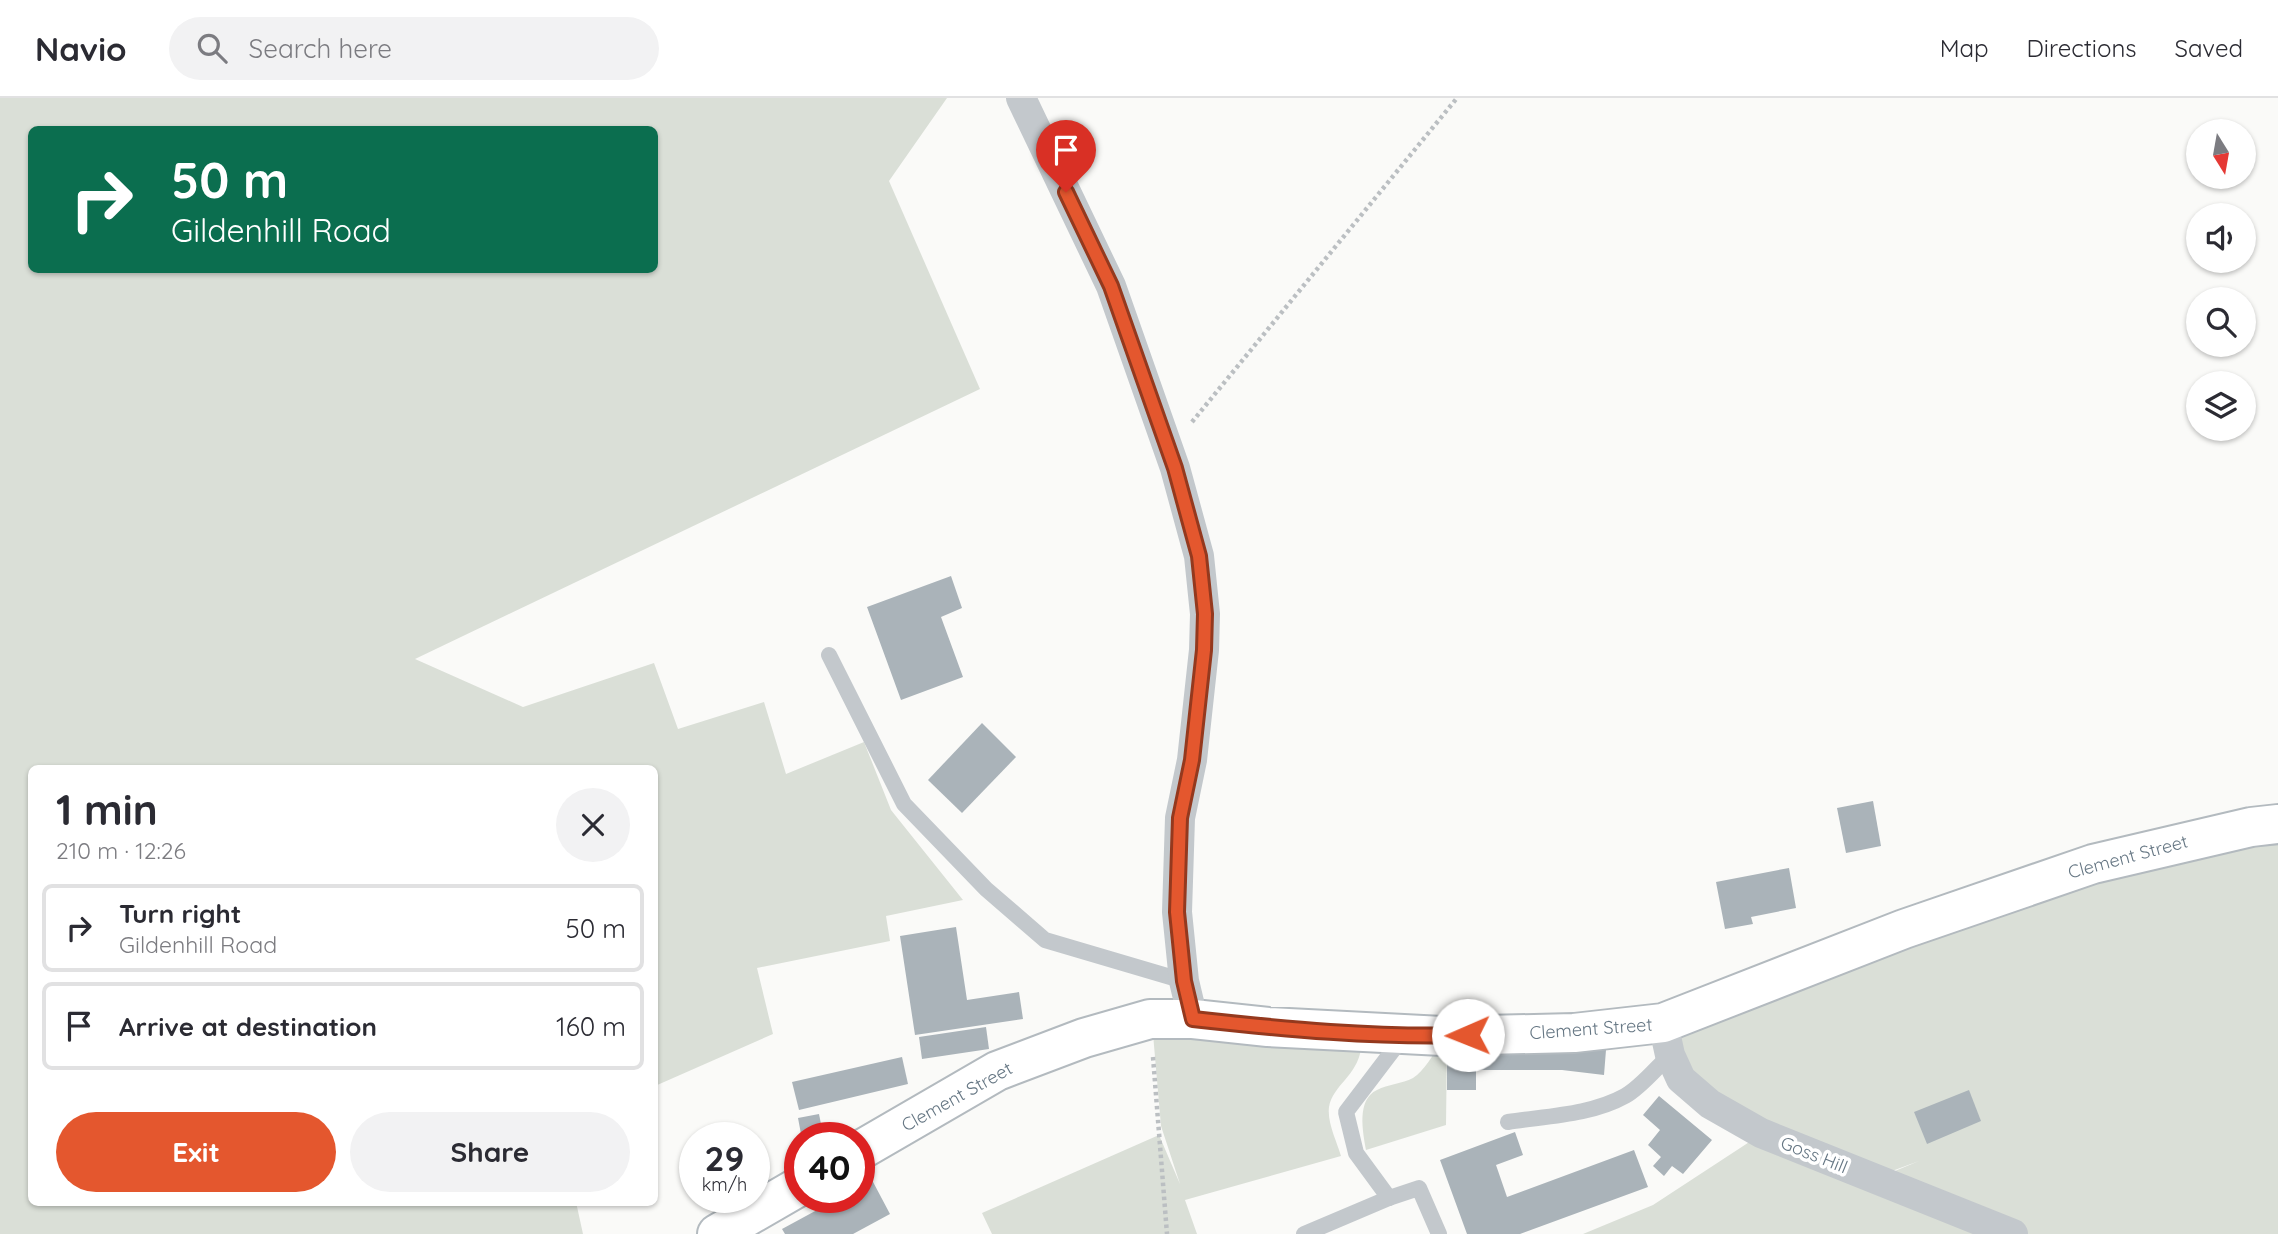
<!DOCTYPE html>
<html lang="en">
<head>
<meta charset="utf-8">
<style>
	:root { --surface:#fff; --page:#f2f2f3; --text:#2b2b33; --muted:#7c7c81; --line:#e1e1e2; --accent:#e4572e }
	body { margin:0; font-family:Quicksand,sans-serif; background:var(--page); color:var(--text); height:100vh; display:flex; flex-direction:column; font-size:26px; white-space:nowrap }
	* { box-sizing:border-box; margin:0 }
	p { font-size:23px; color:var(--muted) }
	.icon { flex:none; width:38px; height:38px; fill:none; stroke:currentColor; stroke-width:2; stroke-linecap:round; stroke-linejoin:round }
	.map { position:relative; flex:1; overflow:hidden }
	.details { position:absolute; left:28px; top:667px; width:630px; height:441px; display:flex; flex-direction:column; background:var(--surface); border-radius:10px; box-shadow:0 2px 5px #0004 }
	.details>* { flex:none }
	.hud { position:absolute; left:28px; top:28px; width:630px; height:147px; border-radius:10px; box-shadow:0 2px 5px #0004; background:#0b6e4f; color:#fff; overflow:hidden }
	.needle { width:46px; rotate:169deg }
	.fabs { position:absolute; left:2186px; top:21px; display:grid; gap:14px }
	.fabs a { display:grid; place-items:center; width:70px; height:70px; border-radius:50%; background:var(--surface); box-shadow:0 2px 5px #0004; font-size:35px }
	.speed { position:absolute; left:679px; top:1024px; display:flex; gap:14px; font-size:35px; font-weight:700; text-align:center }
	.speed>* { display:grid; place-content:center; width:91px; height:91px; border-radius:50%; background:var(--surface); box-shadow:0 2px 5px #0004; line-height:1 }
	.speed small { font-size:18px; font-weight:400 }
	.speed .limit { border:10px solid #d22; background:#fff; color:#111 }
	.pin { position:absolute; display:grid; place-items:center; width:60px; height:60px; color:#fff; margin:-72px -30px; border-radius:50% 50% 50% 0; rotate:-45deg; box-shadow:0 0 7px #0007 }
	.pin .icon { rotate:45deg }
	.me { position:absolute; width:77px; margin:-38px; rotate:269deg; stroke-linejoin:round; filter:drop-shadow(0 0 5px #0008) }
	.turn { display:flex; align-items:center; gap:24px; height:147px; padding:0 28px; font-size:32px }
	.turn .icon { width:91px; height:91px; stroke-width:2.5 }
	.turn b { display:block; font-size:49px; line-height:60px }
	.round { display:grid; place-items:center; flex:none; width:74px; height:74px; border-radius:37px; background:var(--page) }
	.overview { display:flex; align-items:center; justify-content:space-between; height:119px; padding:0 28px }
	h1 { font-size:42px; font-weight:700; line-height:52px }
	.button { display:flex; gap:14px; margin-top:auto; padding:14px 28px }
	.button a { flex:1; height:80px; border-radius:42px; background:var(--accent); color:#fff; font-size:28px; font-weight:700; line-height:80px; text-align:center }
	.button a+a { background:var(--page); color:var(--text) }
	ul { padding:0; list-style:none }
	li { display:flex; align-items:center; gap:21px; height:88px; margin:0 14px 10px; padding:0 14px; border:4px solid var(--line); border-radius:10px }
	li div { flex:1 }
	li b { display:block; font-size:26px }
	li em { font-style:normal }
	header { display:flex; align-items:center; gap:42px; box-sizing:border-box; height:98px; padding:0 35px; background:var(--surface); border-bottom:2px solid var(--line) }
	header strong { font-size:33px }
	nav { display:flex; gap:38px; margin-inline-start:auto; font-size:24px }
	.search { width:490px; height:63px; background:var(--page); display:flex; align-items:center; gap:18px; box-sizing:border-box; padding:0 24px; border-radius:38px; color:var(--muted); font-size:26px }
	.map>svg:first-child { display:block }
	.green { fill:#dadfd7; fill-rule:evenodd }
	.building { fill:#aab3b9 }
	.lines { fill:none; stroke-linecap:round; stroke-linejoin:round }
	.secondary-casing { stroke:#b3babf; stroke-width:42 }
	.path { stroke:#bbbfc2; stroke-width:4.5; stroke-dasharray:3.5 3.5; stroke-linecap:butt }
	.lane { stroke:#c3c8cc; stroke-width:16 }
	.street { stroke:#c3c8cc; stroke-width:30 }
	.secondary { stroke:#fff; stroke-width:38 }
	.route-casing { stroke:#94391e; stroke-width:18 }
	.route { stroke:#e4572e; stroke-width:12 }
	.labels { text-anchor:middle; stroke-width:7; stroke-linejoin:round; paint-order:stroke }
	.street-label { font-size:18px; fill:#657683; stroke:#fff }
</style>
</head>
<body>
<header>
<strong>Navio</strong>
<div class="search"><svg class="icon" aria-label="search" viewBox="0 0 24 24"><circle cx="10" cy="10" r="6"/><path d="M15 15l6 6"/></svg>Search here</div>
<nav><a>Map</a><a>Directions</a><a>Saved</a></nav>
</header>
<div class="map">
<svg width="2278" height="1136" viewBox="0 0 2278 1136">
	<rect width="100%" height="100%" fill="#fafaf8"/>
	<g class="green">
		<path d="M0,0H947L889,83L980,291L415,561L523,609L654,565L678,631L764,604L786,676L864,644L891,712L963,802L886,818L890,843L757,870L773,936L655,988L654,670H32V1104H576L583,1136H0ZM32,32H654V172H32Z"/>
		<path d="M2278,729V1136H2018L1878,1080L1919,1063L1876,1079L1711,1005L1665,926L1905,833Z"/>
		<path d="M1153,936L1361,951C1357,978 1333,987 1329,1009C1327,1025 1337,1044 1341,1058L1185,1102L1197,1136H992L982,1115L1159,1037L1180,1086L1161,1028Z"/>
		<path d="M1447,945L1446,1027L1366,1052C1363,1034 1356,1002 1377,992C1388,986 1402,986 1413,980C1424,973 1433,957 1440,946Z"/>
		<path d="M1760,1037L1978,1136H1583L1653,1107Z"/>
	</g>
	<g class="building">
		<path d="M951,478L962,510L941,519L963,579L901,602L867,509Z"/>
		<path d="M982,625L1016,659L962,715L928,682Z"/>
		<path d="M1873,703L1881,748L1846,755L1837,710Z"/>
		<path d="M1789,770L1796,810L1751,819L1753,826L1725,831L1716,784Z"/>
		<path d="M956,829L967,902L1019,894L1023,921L915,937L900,838Z"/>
		<path d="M986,929L989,951L922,961L919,939Z"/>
		<path d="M1447,945L1566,948L1606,952L1604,977L1562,972H1476V992H1447Z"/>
		<path d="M902,959L908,986L799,1012L792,984Z"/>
		<path d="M1969,992L1981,1023L1927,1046L1914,1014Z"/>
		<path d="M1659,998L1712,1042L1683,1076L1672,1068L1664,1078L1653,1068L1661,1059L1648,1047L1660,1032L1643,1017Z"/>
		<path d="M819,1016L822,1031L801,1036L798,1020Z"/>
		<path d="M1515,1034L1523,1057L1496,1067L1507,1099L1634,1052L1648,1089L1520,1136H1467L1440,1062Z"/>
		<path d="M872,1082L890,1116L853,1136H785L782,1131L841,1099H859V1089Z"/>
	</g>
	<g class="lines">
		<defs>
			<g id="secondary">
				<path d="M859,1053L997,973L1084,940L1150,921H1193L1268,929L1442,938L1574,935L1663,925L1904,831L2093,766L2251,729L2278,726"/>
				<path d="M717,1136L800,1088"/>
			</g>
		</defs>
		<use href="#secondary" class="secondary-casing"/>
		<g class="path">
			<path d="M1192,324L1457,0"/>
			<path d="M1153,959L1167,1136"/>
		</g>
		<g class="lane">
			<path d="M829,557L904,706L986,791L1045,842L1184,883"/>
			<path d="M1508,1024C1546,1018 1591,1017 1625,998C1641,989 1656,970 1670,957"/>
			<path d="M1389,1100L1356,1055L1346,1014L1403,939"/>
			<path d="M1304,1136L1389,1100L1419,1090L1439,1136"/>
		</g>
		<g class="street">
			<path d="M1021,0L1111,188L1175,370L1199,458L1205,516L1204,552L1192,662L1180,720L1177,814L1184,883L1193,921"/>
			<path d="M1663,925L1670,957L1681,981L1710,1006L1761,1035L2013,1136"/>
		</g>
		<use href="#secondary" class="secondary"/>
	</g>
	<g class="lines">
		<defs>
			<path id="route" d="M1066,94L1111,188L1175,370L1199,458L1205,516L1204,552L1192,662L1180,720L1177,814L1184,883L1193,921C1283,931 1377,940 1468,937"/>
		</defs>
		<use href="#route" class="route-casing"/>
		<use href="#route" class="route"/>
	</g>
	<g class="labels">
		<g class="street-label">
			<text transform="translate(2128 759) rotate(-15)" y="6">Clement Street</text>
			<text transform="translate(1591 931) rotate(-4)" y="6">Clement Street</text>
			<text transform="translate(957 999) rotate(-29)" y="6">Clement Street</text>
			<text transform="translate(1814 1057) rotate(22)" y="6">Goss Hill</text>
		</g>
	</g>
</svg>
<div class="fabs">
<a><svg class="needle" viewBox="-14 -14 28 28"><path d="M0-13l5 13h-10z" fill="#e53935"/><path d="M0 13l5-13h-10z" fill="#7c7c81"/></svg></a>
<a><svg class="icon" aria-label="sound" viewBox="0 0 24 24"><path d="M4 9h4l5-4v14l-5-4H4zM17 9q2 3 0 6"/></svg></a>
<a><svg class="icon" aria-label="search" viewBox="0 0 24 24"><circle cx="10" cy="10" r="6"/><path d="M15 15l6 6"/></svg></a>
<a><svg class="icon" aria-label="layers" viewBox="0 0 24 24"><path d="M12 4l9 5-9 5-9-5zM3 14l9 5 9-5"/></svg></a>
</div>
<div class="speed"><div>29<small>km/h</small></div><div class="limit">40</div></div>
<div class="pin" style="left:1066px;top:94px;background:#d93025"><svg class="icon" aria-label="arrive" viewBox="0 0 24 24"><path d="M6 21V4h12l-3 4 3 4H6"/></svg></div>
<svg class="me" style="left:1468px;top:937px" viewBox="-20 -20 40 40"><circle r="19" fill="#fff"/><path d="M0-13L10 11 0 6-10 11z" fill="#e4572e"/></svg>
<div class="hud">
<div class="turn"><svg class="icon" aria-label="right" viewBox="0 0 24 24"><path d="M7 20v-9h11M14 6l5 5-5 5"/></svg><div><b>50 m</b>Gildenhill Road</div></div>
</div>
<section class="details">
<div class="overview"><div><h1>1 min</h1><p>210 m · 12:26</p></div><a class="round"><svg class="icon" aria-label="close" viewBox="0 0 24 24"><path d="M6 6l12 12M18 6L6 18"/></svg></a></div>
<ul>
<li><svg class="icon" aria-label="right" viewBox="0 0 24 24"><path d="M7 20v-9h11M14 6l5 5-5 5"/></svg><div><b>Turn right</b><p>Gildenhill Road</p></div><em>50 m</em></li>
<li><svg class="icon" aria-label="arrive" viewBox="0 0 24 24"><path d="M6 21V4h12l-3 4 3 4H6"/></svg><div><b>Arrive at destination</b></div><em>160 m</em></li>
</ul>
<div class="button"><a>Exit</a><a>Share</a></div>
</section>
</div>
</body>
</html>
